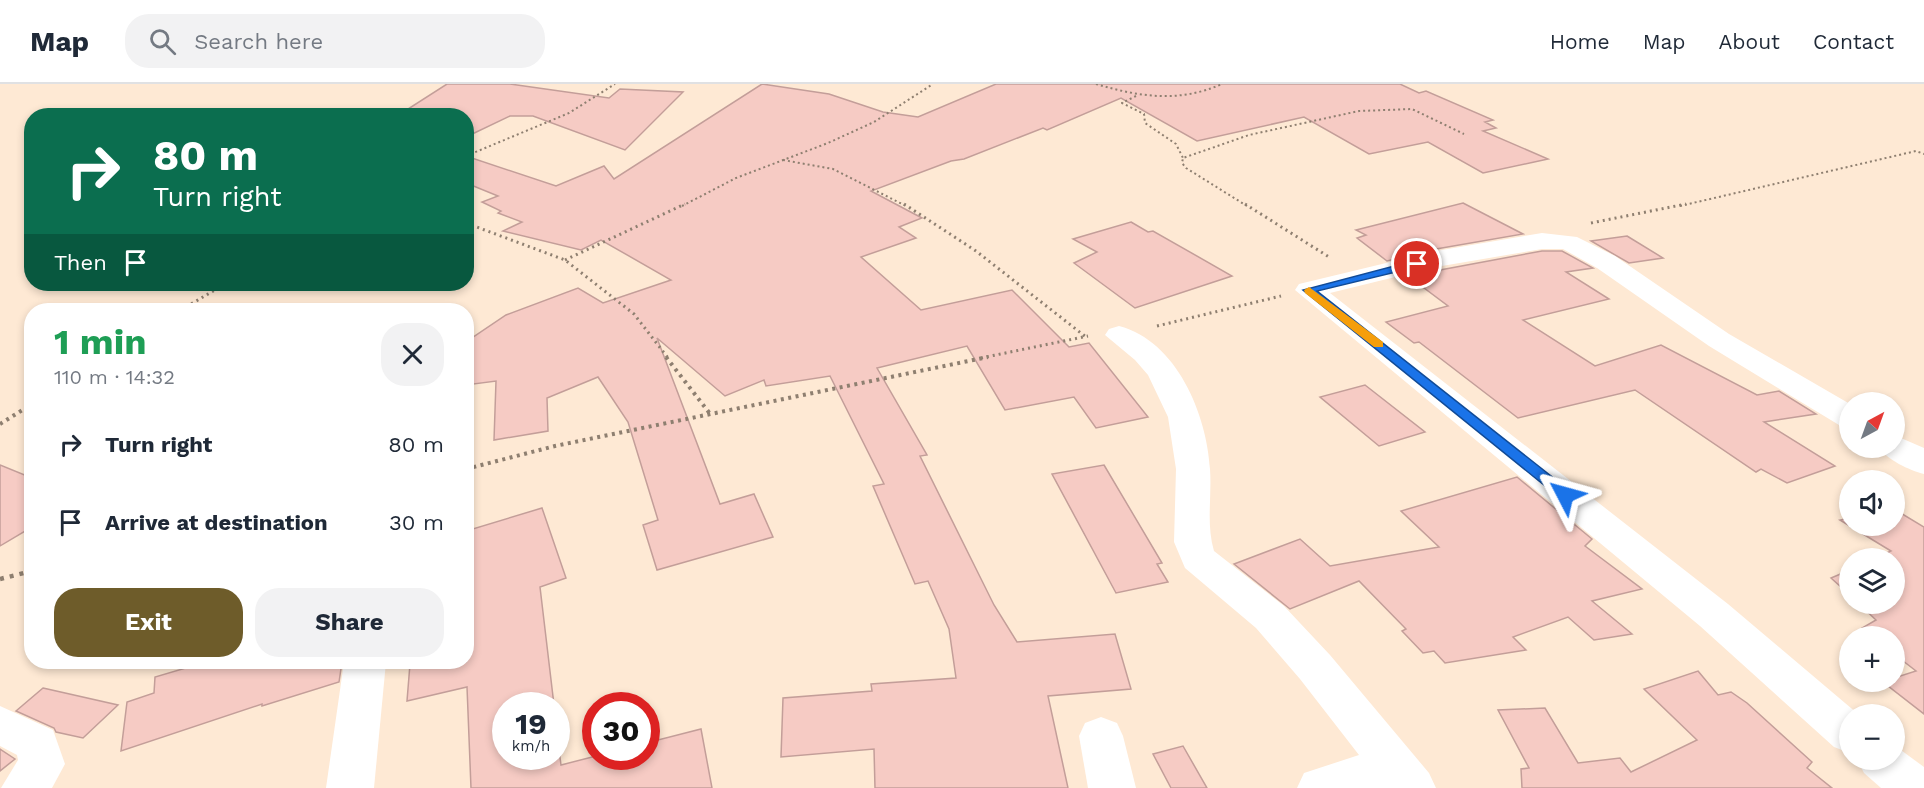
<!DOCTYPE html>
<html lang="en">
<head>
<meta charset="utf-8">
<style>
	:root { --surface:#fff; --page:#f2f2f3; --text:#1f2937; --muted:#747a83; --line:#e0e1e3; --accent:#6e5c2a }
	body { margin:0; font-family:"Work Sans",sans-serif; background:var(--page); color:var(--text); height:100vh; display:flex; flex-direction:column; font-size:22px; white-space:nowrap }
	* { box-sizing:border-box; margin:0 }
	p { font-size:20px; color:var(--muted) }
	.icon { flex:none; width:33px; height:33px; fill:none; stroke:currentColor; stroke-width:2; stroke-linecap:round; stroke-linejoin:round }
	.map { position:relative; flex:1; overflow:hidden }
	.details { position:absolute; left:24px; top:219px; width:450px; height:366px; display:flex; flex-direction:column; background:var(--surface); border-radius:24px; box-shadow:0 3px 9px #0003 }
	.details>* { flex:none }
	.hud { position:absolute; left:24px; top:24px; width:450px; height:183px; border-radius:24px; box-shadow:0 3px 9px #0003; background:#0b6e4f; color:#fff; overflow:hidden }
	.needle { width:39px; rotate:41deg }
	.fabs { position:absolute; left:1839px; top:308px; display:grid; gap:12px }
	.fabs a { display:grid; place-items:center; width:66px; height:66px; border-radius:50%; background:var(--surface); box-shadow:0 3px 9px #0003; font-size:30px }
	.speed { position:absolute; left:492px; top:608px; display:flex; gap:12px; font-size:30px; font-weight:700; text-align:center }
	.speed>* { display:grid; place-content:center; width:78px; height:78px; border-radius:50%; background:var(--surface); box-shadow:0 3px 9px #0003; line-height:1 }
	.speed small { font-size:15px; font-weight:400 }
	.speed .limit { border:9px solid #d22; background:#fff; color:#111 }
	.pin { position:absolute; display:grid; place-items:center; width:51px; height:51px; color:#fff; margin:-26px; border:3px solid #fff; border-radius:50%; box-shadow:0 2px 6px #0007 }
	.me { position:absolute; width:66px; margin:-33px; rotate:309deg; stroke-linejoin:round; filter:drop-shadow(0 0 4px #0008) }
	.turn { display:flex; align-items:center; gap:21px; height:126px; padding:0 30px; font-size:27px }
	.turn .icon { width:78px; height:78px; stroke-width:2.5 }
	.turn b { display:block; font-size:42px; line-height:51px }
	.then { display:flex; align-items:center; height:57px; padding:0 30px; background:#0003; gap:12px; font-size:22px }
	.round { display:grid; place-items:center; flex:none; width:63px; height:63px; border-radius:24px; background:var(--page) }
	.headline { display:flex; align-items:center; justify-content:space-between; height:102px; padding:0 30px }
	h1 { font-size:36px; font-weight:700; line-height:45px; color:#1e9e55 }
	.action { display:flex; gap:12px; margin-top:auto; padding:12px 30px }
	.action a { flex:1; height:69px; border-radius:24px; background:var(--accent); color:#fff; font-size:24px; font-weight:700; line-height:69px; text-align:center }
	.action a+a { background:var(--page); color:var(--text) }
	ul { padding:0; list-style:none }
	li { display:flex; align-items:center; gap:18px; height:78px; padding:0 30px }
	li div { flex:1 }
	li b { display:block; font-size:22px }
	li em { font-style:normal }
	header { display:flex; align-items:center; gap:36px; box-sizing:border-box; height:84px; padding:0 30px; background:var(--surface); border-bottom:2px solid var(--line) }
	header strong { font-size:28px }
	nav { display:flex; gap:33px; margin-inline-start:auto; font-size:21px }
	.search { width:420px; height:54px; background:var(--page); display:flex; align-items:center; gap:15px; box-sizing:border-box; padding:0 21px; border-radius:24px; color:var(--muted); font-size:22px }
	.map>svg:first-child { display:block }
	.building { fill:#f6cbc4; stroke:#c39e99; stroke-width:1.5 }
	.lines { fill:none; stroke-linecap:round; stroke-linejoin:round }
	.path-far3 { stroke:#8e7f70; stroke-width:2; stroke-dasharray:2 3; stroke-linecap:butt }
	.path-far2 { stroke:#8e7f70; stroke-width:3; stroke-dasharray:2 4; stroke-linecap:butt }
	.path-far1 { stroke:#8e7f70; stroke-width:4; stroke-dasharray:3 4.5; stroke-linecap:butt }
	.path { stroke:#8e7f70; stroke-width:4.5; stroke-dasharray:4 6; stroke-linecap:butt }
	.minor { fill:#fff; fill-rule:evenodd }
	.route { fill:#1a73e8; stroke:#114b97; stroke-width:1.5 }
	.slow { fill:#f59e0b }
</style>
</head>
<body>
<header>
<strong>Map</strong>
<div class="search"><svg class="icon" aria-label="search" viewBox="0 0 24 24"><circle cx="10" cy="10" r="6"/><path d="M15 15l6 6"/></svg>Search here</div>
<nav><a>Home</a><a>Map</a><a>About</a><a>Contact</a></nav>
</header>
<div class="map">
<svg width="1924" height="704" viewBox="0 0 1924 704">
	<rect width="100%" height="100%" fill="#fee9d4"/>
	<g class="building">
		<path d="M447,0H510L609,14L620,5L683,8L625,66L533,32H510L466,53V32H397Z"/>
		<path d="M762,0L829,10L883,28L918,33L996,0H1400L1419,9L1426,7L1493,36L1485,38L1496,44L1483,47L1548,75L1483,89L1428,58L1369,70L1304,33L1197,57L1121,14L1047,46L1043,44L964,75L951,77L871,107L922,134L899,143L916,154L861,173L921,226L1012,206L1069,263L1089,259L1148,333L1096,344L1074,313L1005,326L967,262L877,284L927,371L920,372L994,521L1017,558L1115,550L1131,605L1048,612L1068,704H875L874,665L781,673L783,614L872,607L871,600L956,594L949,545L928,497L915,500L873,402L884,400L830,292L766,302L764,296L725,312L657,254L720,420L754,410L773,453L657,486L643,441L658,436L628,338L598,293L547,314L548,347L494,356L496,297L466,301V258L506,231L578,204L603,219L671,196L601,156L581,166L503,147L522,138L498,129L501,127L482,118L498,112L466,99V72L556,102L604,82L614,95Z"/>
		<path d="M1463,119L1523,150L1436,165L1387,177L1357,154L1366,151L1356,146Z"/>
		<path d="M1131,138L1148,148L1153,147L1232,192L1135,224L1074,179L1097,168L1073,155Z"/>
		<path d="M1627,152L1663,174L1629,179L1591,157Z"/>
		<path d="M1542,167H1562L1593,184L1566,188L1609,215L1523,236L1595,282L1661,261L1757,311L1779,307L1816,330L1764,338L1835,382L1787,399L1761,385L1756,388L1635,306L1518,334L1419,258L1414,259L1386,238L1448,222L1408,192Z"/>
		<path d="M1365,301L1425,348L1379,362L1320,313Z"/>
		<path d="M0,381L32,394V443L0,462Z"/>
		<path d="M1104,381L1162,479L1157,480L1168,498L1116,509L1052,390Z"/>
		<path d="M1517,393L1592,455L1585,462L1642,505L1592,517L1632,550L1594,556L1568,533L1513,553L1526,566L1445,579L1434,567L1423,569L1402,547L1406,545L1359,497L1290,525L1234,480L1300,455L1330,482L1439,463L1401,427Z"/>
		<path d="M542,424L566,494L540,503L554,621H506V672H556V642L561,681L596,672H646V659L701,645L712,704H471L467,603L407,617L410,580L422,578H466V447Z"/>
		<path d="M1894,425L1924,443V630L1883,598L1894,597V594L1916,587L1894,570V552H1872L1862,544L1876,536L1858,519H1894V474H1876L1891,467L1840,436L1850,434V441H1894Z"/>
		<path d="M1850,486V511L1831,494Z"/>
		<path d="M206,578H342L339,598L262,622V620L121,667L127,618L154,609L155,593Z"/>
		<path d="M1698,587L1718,611L1731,608L1747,619L1812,678L1807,684L1832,704H1522L1521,685L1529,684L1498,626L1545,624L1578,679L1620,674L1631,688L1697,656L1644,605Z"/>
		<path d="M43,604L118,621L83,654L56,648L54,644L16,627Z"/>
		<path d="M1183,662L1207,704H1171L1153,670Z"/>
		<path d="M0,665L15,675L0,687Z"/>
	</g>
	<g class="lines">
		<g class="path-far3">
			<path d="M1096,0C1140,13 1179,19 1222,0"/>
			<path d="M1136,12L1122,19L1144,30L1145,39L1176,60L1183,74"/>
			<path d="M466,72L569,29L615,0"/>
			<path d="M783,76L833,85L906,122"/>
			<path d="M682,122L736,94L828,59L874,38L933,0"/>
			<path d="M1247,122L1186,84L1182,79L1183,74L1249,51L1359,27L1412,25L1464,50"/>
			<path d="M1680,122L1916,67L1924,70"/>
		</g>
		<g class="path-far2">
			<path d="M904,120L976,167L1086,253"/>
			<path d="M1245,120L1329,173"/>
			<path d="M466,139L565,176L634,230L668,274"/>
			<path d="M1591,139L1686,120"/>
			<path d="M565,176L685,120"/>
			<path d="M181,226L225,200"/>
			<path d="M1157,242L1281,212"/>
			<path d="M981,274L1088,252"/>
		</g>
		<g class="path-far1">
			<path d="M666,273L711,331"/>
			<path d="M0,340L32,320"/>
			<path d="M466,385L555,362L988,273"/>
		</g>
		<path class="path" d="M0,495L32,487"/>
		<g class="minor">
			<path d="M1542,149L1577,153L1615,172L1729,250L1850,320V344L1839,341L1709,262L1597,184L1563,165H1542L1436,183L1330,209L1728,520L1858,630H1850V669L1834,663L1700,542L1295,206L1299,200L1436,167Z"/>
			<path d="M1119,242C1177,257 1207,331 1210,385C1212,413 1206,440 1214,467L1284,522L1330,571L1429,689L1436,704H1297L1304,689L1359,671L1300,595L1256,544L1185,484L1174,458L1176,385L1168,333L1148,291L1135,276L1105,251L1109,245Z"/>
			<path d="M1894,351L1924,364V390C1909,386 1887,376 1879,363H1894Z"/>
			<path d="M344,578H386L374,704H326Z"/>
			<path d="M0,622L53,646L65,680L52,704H1L18,676L17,671L0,662Z"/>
			<path d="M1101,633L1117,639L1123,652L1136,704H1088L1079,652L1085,639Z"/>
			<path d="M1894,661L1924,683V704H1881L1864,689L1857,675H1894Z"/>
		</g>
	</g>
	<path class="route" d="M1417,176L1421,177V182L1317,207L1570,407L1572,411L1570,414H1560L1303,206Z"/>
	<path class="slow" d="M1309,203L1383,258V263H1374L1305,209L1304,206Z"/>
</svg>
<div class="fabs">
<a><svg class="needle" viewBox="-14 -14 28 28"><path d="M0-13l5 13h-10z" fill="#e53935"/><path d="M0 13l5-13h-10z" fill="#747a83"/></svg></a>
<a><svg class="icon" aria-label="sound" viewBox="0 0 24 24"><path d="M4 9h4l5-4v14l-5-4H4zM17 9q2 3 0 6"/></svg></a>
<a><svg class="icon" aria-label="layers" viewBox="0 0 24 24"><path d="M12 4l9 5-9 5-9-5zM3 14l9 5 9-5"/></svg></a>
<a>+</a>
<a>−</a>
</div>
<div class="speed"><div>19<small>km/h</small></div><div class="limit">30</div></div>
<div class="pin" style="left:1417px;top:180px;background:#d93025"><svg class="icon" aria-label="arrive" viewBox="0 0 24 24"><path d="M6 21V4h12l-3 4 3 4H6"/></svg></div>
<svg class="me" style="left:1565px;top:411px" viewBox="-20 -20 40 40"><path d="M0-17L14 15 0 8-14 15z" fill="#1a73e8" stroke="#fff" stroke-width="4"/></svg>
<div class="hud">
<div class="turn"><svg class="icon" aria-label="right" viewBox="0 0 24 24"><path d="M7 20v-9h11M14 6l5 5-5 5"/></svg><div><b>80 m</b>Turn right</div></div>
<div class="then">Then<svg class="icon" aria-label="arrive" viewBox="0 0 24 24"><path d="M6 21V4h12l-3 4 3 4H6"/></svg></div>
</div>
<section class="details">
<div class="headline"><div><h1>1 min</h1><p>110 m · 14:32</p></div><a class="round"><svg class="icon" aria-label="close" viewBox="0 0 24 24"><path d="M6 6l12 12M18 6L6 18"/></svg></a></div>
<ul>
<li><svg class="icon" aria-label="right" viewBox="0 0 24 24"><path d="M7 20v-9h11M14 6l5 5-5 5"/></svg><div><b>Turn right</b></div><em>80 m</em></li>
<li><svg class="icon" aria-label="arrive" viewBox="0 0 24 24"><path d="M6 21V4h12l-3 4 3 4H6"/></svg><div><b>Arrive at destination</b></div><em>30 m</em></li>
</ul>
<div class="action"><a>Exit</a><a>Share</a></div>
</section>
</div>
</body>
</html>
